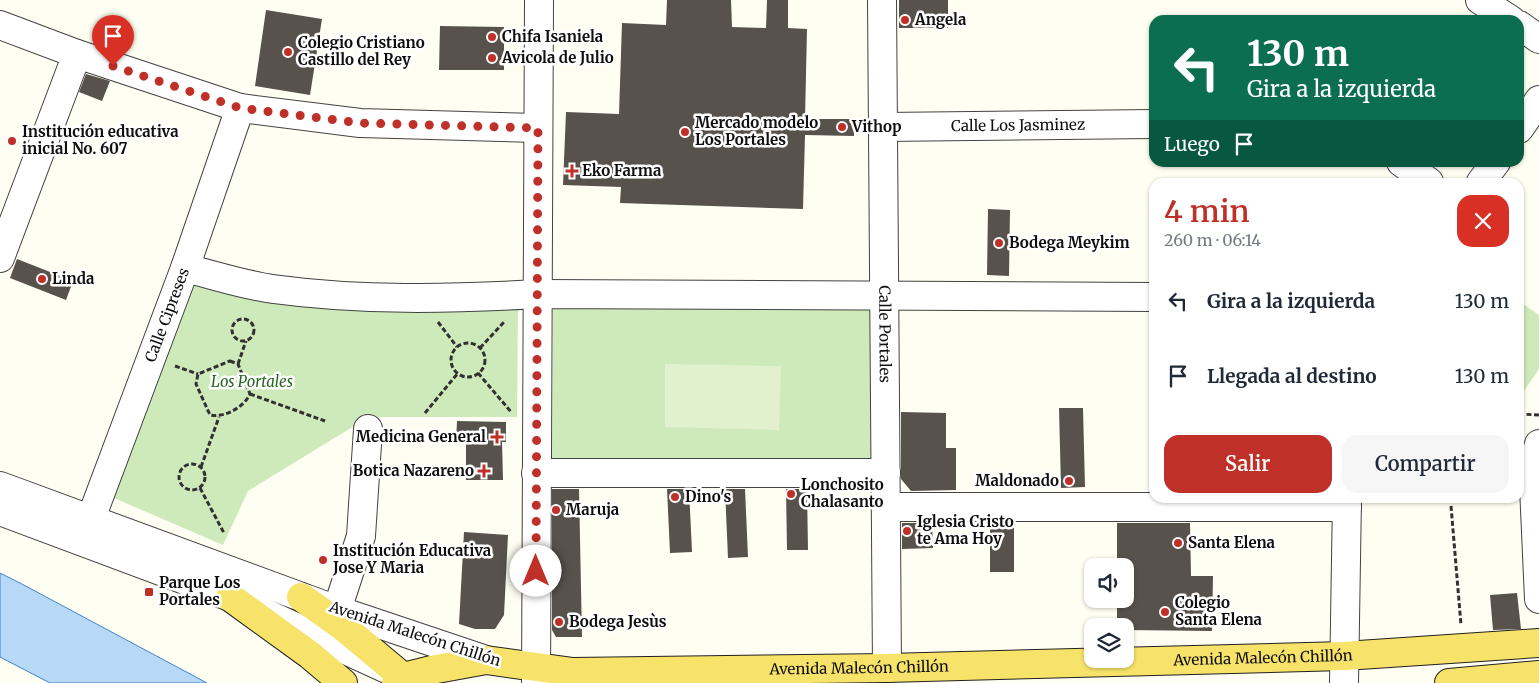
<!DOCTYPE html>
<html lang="es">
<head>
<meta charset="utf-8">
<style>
	:root { --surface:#fff; --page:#f6f6f7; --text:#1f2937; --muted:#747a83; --accent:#bf3028 }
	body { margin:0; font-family:Merriweather,serif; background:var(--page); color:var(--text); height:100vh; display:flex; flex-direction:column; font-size:19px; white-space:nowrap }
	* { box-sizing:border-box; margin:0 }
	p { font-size:16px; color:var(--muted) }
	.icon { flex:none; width:28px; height:28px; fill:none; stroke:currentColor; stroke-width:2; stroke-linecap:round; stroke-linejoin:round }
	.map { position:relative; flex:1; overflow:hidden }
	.details { position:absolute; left:1149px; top:178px; width:375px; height:325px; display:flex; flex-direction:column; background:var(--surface); border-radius:15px; box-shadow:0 1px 4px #0004 }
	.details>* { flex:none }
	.guide { position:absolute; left:1149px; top:15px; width:375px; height:152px; border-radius:15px; box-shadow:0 1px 4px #0004; background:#0b6e4f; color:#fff; overflow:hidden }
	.tools { position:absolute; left:1084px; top:558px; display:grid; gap:10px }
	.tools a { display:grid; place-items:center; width:50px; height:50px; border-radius:10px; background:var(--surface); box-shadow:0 1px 4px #0004; font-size:25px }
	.pin { position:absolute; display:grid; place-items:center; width:42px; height:42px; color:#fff; margin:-51px -21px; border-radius:50% 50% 50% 0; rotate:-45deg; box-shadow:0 0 5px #0007 }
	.pin .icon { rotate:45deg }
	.me { position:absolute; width:55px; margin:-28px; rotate:0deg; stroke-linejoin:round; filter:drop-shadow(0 0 4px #0008) }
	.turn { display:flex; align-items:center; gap:18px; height:105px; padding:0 15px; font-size:22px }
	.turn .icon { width:65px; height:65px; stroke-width:2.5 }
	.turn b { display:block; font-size:35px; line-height:42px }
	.then { display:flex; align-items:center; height:48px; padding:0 15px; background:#0003; gap:10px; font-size:19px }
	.round { display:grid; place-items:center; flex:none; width:52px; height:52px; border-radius:15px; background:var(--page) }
	.headline { display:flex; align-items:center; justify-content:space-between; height:85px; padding:0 15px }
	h1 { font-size:30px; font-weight:600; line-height:38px; color:var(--accent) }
	.button { display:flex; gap:10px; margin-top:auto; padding:10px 15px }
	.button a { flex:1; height:58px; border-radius:15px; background:var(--accent); color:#fff; font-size:20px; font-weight:600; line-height:58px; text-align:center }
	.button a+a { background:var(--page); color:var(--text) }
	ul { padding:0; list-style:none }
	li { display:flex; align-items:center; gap:15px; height:75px; padding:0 15px }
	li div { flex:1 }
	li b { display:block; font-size:19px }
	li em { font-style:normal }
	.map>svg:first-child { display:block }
	.green { fill:#ceeabb }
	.pitch { fill:#e1f1cd }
	.water { fill:#b7d8f6; stroke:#3e85cc }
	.building { fill:#58524c }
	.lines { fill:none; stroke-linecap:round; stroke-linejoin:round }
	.minor-casing { stroke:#424242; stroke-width:30 }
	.major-casing { stroke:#202020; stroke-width:30 }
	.path { stroke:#313131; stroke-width:3; stroke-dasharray:5 2.5; stroke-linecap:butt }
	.minor { stroke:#fff; stroke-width:28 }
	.major { stroke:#f7e36a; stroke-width:28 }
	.route { stroke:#bf3028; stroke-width:9; stroke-dasharray:0 16.2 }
	.poi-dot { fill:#bf3028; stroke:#fff; stroke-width:2 }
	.labels { text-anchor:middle; stroke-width:5; stroke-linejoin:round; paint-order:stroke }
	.poi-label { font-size:15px; font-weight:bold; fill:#0f0f0f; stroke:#fff; text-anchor:start }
	.street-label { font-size:15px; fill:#0f0f0f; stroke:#fff }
	.park-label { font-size:15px; font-style:italic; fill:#27671f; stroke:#fff }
</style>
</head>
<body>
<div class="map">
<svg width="1539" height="683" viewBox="0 0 1539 683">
	<rect width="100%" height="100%" fill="#fffef2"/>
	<g class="green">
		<path d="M193,280L518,307L517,417H377L359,423L248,491L223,545L114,498Z"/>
		<path d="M1519,301L1539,315V369L1519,398Z"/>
		<path d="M553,308L877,309L880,469H552Z"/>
	</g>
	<path class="pitch" d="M665,364L781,366L779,430L665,427Z"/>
	<path class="water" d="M0,573L20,583L207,683H50L0,657Z"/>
	<g class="building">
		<path d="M667,0H731L732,27L766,28L767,0H788V28L807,29L805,119H854V136L805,135L803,209L620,203L621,187L563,185L566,112L619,114L622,23L666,25Z"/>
		<rect x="899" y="0" width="49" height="28"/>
		<path d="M266,10L322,19L310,95L255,86Z"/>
		<path d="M440,26L504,27V70H439Z"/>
		<path d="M86,74L110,81L102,101L79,92Z"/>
		<path d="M988,209L1010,210L1009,276L987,275Z"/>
		<path d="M17,259L73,281L66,300L10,278Z"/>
		<path d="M1059,408H1083L1085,487L1061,488Z"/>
		<path d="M901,412L946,413V448H956V490L911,491L901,479Z"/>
		<path d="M457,421L506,422V442H502L503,480H466V442H456Z"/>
		<path d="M552,489H579L582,637H556L552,630Z"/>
		<path d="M667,489H689L692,552L670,553Z"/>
		<path d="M725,489H745L748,557L728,558Z"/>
		<path d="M786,489H807L808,550H787Z"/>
		<path d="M902,523H932L933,548L902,549Z"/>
		<rect x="990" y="523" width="24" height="49"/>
		<path d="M1117,523H1190L1191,576H1213L1212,631L1125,630V626H1117V599H1125V566H1117Z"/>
		<path d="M464,532L508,535L504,615L495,629H475L459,624Z"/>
		<path d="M1517,593L1521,629L1493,630L1490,595Z"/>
	</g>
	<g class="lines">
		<defs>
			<g id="minor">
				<path id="s1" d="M882,0L887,668"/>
				<path d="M1480,0L1511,20"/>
				<path d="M0,25L77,54L240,108L360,123L538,128"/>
				<path d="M1519,25L1539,39"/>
				<path id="s2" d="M883,127L1154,124"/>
				<path d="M1519,129L1539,100"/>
				<path d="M1401,162L1429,182"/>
				<path d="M1481,182L1496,162"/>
				<path d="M0,258L77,54"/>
				<path d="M185,268C214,275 244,285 273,289C361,301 451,299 539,294L1154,297"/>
				<path d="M1539,444L1533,465L1539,599"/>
				<path d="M536,473H886"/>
				<path d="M0,486L337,610L486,660"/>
				<path d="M886,507H1347"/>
				<path d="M0,511L230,597L387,669"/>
				<path id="s3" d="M90,521L185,268L240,108"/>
				<path d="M337,610L361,536L368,429"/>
				<path d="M536,683L539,0"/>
				<path d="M1344,683L1347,498"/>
			</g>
			<g id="major">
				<path d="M230,597L310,655L343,683"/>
				<path d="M301,597L342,626L403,677L406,683"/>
				<path id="s4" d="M396,683L403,677L431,670L486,660L573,672L887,668L1344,656L1539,643"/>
				<path d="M1449,683L1539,675"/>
			</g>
		</defs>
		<use href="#minor" class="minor-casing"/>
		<use href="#major" class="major-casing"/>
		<g class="path">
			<circle cx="243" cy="330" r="11"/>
			<path d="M438,322L457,347"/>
			<circle cx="468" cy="360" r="17"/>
			<path d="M480,348L505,321"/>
			<path d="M230,361L238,364L250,394C244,407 225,418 210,415L196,384L198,374Z"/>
			<path d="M238,364L246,341"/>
			<path d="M175,366L198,374"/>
			<path d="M478,373L512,413"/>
			<path d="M250,394L325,421"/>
			<path d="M425,413L458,373"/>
			<path d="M1519,414L1539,415"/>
			<circle cx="192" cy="477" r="13"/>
			<path d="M201,467L219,417"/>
			<path d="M200,488L224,533"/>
			<path d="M1451,506L1461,625"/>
		</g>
		<use href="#minor" class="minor"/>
		<use href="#major" class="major"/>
	</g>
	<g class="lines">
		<path class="route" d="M113,66L240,108L360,123L538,128L536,571"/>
	</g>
	<g class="poi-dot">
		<circle cx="905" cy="20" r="5"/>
		<circle cx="492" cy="37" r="5"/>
		<circle cx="288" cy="52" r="5"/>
		<circle cx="492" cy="58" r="5"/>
		<circle cx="842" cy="127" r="5"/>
		<circle cx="685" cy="132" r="5"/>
		<circle cx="12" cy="141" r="5"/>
		<path d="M569.5 163.5h5v5h5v5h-5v5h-5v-5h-5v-5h5z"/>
		<circle cx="999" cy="243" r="5"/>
		<circle cx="42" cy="279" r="5"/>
		<path d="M494.5 429.5h5v5h5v5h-5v5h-5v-5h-5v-5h5z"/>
		<path d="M481.5 463.5h5v5h5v5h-5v5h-5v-5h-5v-5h5z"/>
		<circle cx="1069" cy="481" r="5"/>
		<circle cx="791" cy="494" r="5"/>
		<circle cx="675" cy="497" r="5"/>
		<circle cx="556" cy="510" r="5"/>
		<circle cx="907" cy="531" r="5"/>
		<circle cx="1178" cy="543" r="5"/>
		<circle cx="323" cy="560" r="5"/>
		<rect x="144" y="587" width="10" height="10" rx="2.5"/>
		<circle cx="1165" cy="612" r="5"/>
		<circle cx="559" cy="622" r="5"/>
	</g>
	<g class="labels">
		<g class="poi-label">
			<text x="915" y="25">Angela</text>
			<text x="502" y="42">Chifa Isaniela</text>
			<text x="298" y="48">Colegio Cristiano<tspan x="298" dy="17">Castillo del Rey</tspan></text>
			<text x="502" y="63">Avicola de Julio</text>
			<text x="695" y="128">Mercado modelo<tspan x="695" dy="17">Los Portales</tspan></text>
			<text x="852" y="132">Vithop</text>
			<text x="22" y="137">Institución educativa<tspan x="22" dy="17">inicial No. 607</tspan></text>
			<text x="582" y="176">Eko Farma</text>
			<text x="1009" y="248">Bodega Meykim</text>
			<text x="52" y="284">Linda</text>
			<text x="486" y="442" text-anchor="end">Medicina General</text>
			<text x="474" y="476" text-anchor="end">Botica Nazareno</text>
			<text x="1059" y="486" text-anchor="end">Maldonado</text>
			<text x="801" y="490">Lonchosito<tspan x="801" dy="17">Chalasanto</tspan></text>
			<text x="685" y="502">Dino's</text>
			<text x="566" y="515">Maruja</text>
			<text x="917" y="527">Iglesia Cristo<tspan x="917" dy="17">te Ama Hoy</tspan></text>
			<text x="1188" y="548">Santa Elena</text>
			<text x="333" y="556">Institución Educativa<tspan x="333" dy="17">Jose Y Maria</tspan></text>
			<text x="159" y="588">Parque Los<tspan x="159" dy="17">Portales</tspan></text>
			<text x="1175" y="608">Colegio<tspan x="1175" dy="17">Santa Elena</tspan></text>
			<text x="569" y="627">Bodega Jesùs</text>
		</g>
		<g class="street-label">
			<text dy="5" stroke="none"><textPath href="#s2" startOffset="135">Calle Los Jasminez</textPath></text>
			<text dy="5" stroke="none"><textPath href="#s3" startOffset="220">Calle Cipreses</textPath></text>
			<text dy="5" stroke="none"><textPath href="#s1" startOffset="334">Calle Portales</textPath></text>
			<text transform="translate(415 634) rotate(18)" y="5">Avenida Malecón Chillón</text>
			<text dy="5" stroke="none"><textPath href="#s4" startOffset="872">Avenida Malecón Chillón</textPath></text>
			<text dy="5" stroke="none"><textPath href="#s4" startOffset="468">Avenida Malecón Chillón</textPath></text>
		</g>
		<g class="park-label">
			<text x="252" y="387">Los Portales</text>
		</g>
	</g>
</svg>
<div class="tools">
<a><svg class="icon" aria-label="sound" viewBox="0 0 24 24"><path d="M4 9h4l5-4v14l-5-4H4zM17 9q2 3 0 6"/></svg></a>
<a><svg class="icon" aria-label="layers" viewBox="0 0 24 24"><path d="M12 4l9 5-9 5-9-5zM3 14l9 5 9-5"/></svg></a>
</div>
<div class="pin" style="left:113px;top:66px;background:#d93025"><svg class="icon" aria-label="arrive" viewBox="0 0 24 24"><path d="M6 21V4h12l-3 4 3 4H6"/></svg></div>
<svg class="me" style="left:536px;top:571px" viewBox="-20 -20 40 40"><circle r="19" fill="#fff"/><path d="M0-13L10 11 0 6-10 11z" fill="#bf3028"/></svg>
<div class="guide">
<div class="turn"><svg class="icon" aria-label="left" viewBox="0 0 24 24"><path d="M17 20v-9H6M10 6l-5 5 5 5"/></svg><div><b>130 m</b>Gira a la izquierda</div></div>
<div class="then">Luego<svg class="icon" aria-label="arrive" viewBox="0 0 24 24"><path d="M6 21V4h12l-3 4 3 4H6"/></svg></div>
</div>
<section class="details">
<div class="headline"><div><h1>4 min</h1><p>260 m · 06:14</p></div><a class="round" style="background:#d93025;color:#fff"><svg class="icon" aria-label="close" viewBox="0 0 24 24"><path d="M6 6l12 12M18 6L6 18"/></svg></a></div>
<ul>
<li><svg class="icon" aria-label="left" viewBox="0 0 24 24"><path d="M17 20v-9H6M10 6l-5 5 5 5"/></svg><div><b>Gira a la izquierda</b></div><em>130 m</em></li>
<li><svg class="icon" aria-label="arrive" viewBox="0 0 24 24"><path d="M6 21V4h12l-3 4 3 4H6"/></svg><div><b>Llegada al destino</b></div><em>130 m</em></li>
</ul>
<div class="button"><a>Salir</a><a>Compartir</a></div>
</section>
</div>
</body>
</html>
